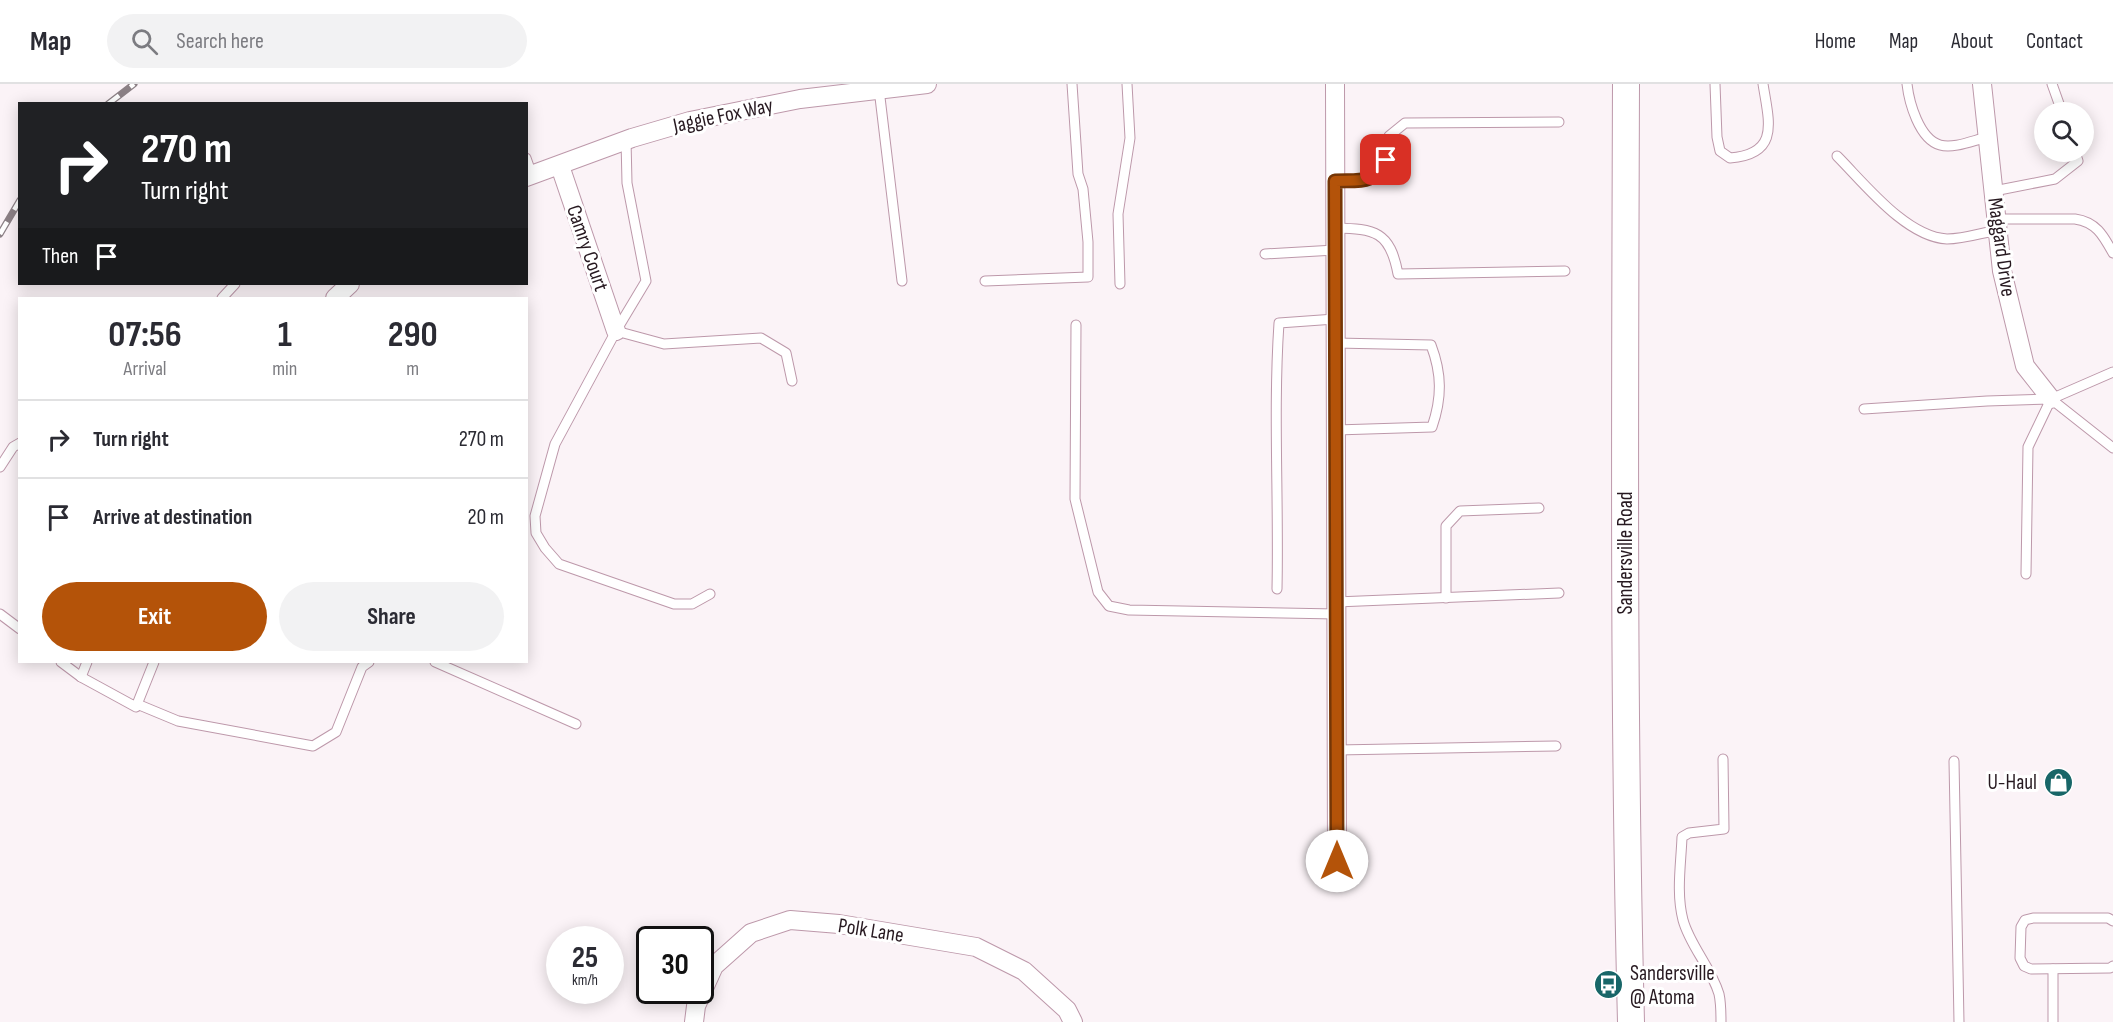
<!DOCTYPE html>
<html lang="en">
<head>
<meta charset="utf-8">
<style>
	:root { --surface:#fff; --page:#f2f2f3; --text:#2b2b33; --muted:#7c7c81; --line:#e1e1e2; --accent:#b45309 }
	body { margin:0; font-family:"Sofia Sans Condensed",sans-serif; background:var(--page); color:var(--text); height:100vh; display:flex; flex-direction:column; font-size:22px; white-space:nowrap }
	* { box-sizing:border-box; margin:0 }
	p { font-size:20px; color:var(--muted) }
	.icon { flex:none; width:33px; height:33px; fill:none; stroke:currentColor; stroke-width:2; stroke-linecap:round; stroke-linejoin:round }
	.map { position:relative; flex:1; overflow:hidden }
	.details { position:absolute; left:18px; top:213px; width:510px; height:366px; display:flex; flex-direction:column; background:var(--surface); border-radius:0px; box-shadow:0 3px 15px #0003 }
	.details>* { flex:none }
	.guide { position:absolute; left:18px; top:18px; width:510px; height:183px; border-radius:0px; box-shadow:0 3px 15px #0003; background:#202124; color:#fff; overflow:hidden }
	.controls { position:absolute; left:2034px; top:18px; display:grid; gap:12px }
	.controls a { display:grid; place-items:center; width:60px; height:60px; border-radius:50%; background:var(--surface); box-shadow:0 3px 15px #0003; font-size:30px }
	.speed { position:absolute; left:546px; top:842px; display:flex; gap:12px; font-size:30px; font-weight:700; text-align:center }
	.speed>* { display:grid; place-content:center; width:78px; height:78px; border-radius:50%; background:var(--surface); box-shadow:0 3px 15px #0003; line-height:1 }
	.speed small { font-size:15px; font-weight:400 }
	.speed .limit { border:3px solid #111; border-radius:9px; background:#fff; color:#111 }
	.pin { position:absolute; display:grid; place-items:center; width:51px; height:51px; color:#fff; margin:-26px; border-radius:12px; box-shadow:0 3px 9px #0006 }
	.me { position:absolute; width:66px; margin:-33px; rotate:0deg; stroke-linejoin:round; filter:drop-shadow(0 0 4px #0008) }
	.turn { display:flex; align-items:center; gap:21px; height:126px; padding:0 24px; font-size:27px }
	.turn .icon { width:78px; height:78px; stroke-width:2.5 }
	.turn b { display:block; font-size:42px; line-height:51px }
	.then { display:flex; align-items:center; height:57px; padding:0 24px; background:#0003; gap:12px; font-size:22px }
	.eta { display:flex; justify-content:space-evenly; align-items:center; height:102px; text-align:center }
	.eta b { font-size:36px; font-weight:700; line-height:42px }
	.button { display:flex; gap:12px; margin-top:auto; padding:12px 24px }
	.button a { flex:1; height:69px; border-radius:36px; background:var(--accent); color:#fff; font-size:24px; font-weight:700; line-height:69px; text-align:center }
	.button a+a { background:var(--page); color:var(--text) }
	ul { padding:0; list-style:none }
	li { display:flex; align-items:center; gap:18px; height:78px; padding:0 24px; border-top:2px solid var(--line) }
	li div { flex:1 }
	li b { display:block; font-size:22px }
	li em { font-style:normal }
	header { display:flex; align-items:center; gap:36px; box-sizing:border-box; height:84px; padding:0 30px; background:var(--surface); border-bottom:2px solid var(--line) }
	header strong { font-size:28px }
	nav { display:flex; gap:33px; margin-inline-start:auto; font-size:21px }
	.search { width:420px; height:54px; background:var(--page); display:flex; align-items:center; gap:15px; box-sizing:border-box; padding:0 21px; border-radius:33px; color:var(--muted); font-size:22px }
	.map>svg:first-child { display:block }
	.lines { fill:none; stroke-linecap:round; stroke-linejoin:round }
	.lane-casing { stroke:#bd98aa; stroke-width:11 }
	.street-casing { stroke:#bd98aa; stroke-width:20 }
	.secondary-casing { stroke:#bd98aa; stroke-width:28 }
	.lane { stroke:#fff; stroke-width:9 }
	.street { stroke:#fff; stroke-width:18 }
	.secondary { stroke:#fff; stroke-width:26 }
	.rail-casing { stroke:#8c8186; stroke-width:7 }
	.rail { stroke:#fff; stroke-width:4.5; stroke-dasharray:14; stroke-linecap:butt }
	.route-casing { stroke:#753606; stroke-width:15 }
	.route { stroke:#b45309; stroke-width:10 }
	.labels { text-anchor:middle; stroke-width:6; stroke-linejoin:round; paint-order:stroke }
	.street-label { font-size:21px; fill:#271920; stroke:#fff }
	.poi-label { font-size:21px; fill:#271920; stroke:#fff; text-anchor:end }
</style>
</head>
<body>
<header>
<strong>Map</strong>
<div class="search"><svg class="icon" aria-label="search" viewBox="0 0 24 24"><circle cx="10" cy="10" r="6"/><path d="M15 15l6 6"/></svg>Search here</div>
<nav><a>Home</a><a>Map</a><a>About</a><a>Contact</a></nav>
</header>
<div class="map">
<svg width="2113" height="938" viewBox="0 0 2113 938">
	<rect width="100%" height="100%" fill="#fbf3f7"/>
	<g class="lines">
		<defs>
			<g id="lane">
				<path d="M1715,0L1717,53L1720,67L1730,74C1780,70 1769,38 1763,0"/>
				<path d="M1907,0C1909,18 1919,55 1940,61C1954,65 1974,56 1988,53"/>
				<path d="M2052,0L2062,28"/>
				<path d="M879,5L902,197"/>
				<path d="M626,56L627,99L646,197L616,247L555,360L535,432L536,449L545,464L559,480L674,520H692L710,510"/>
				<path d="M1837,72C1864,99 1906,153 1947,155C1964,155 1981,149 1998,146"/>
				<path d="M526,74L532,91"/>
				<path d="M1335,97C1378,95 1382,98 1389,52L1405,39L1559,38"/>
				<path d="M1994,107L2055,95L2078,77L2075,68"/>
				<path d="M1997,135H2075C2096,138 2103,151 2113,169"/>
				<path d="M1335,144C1375,145 1390,147 1398,190L1565,187"/>
				<path d="M1265,170L1335,166"/>
				<path d="M985,197L1088,193V158L1083,105L1078,90L1072,0"/>
				<path d="M1120,200L1118,130L1130,54L1127,0"/>
				<path d="M222,214L235,200"/>
				<path d="M1076,241L1075,415L1098,508L1109,522L1129,526L1336,530"/>
				<path d="M616,247L664,260L761,254L786,269L792,297"/>
				<path d="M1336,259L1431,261C1442,290 1442,314 1432,343L1336,346"/>
				<path d="M2051,315L2113,364"/>
				<path d="M1864,325L1987,317L2051,315L2113,288"/>
				<path d="M0,383L13,363L20,359"/>
				<path d="M2026,490L2028,363L2051,315"/>
				<path d="M1277,505C1279,416 1273,328 1279,239L1335,235"/>
				<path d="M1446,514V442L1460,427L1539,424"/>
				<path d="M1336,518L1559,509"/>
				<path d="M0,530L20,545"/>
				<path d="M61,578L81,593L136,623L154,578"/>
				<path d="M435,578L576,640"/>
				<path d="M81,593L87,578"/>
				<path d="M137,620L178,637L313,662L336,648L362,583L369,578"/>
				<path d="M1337,666L1556,662"/>
				<path d="M1954,677L1959,938"/>
				<path d="M2113,837L2108,834H2033L2025,836L2021,843L2020,874L2024,882L2031,885L2110,884L2113,882"/>
				<path d="M2053,885V938"/>
				<path d="M1721,938C1721,929 1721,919 1719,910C1711,883 1690,862 1683,836C1676,809 1681,780 1682,753L1689,749L1724,745L1723,675"/>
			</g>
			<g id="street">
				<path d="M1335,0L1337,777"/>
				<path d="M1982,0L2002,187L2025,282L2051,315"/>
				<path d="M560,82L616,247"/>
				<path d="M526,93L632,54L690,37L800,15L927,0"/>
				<path d="M335,214L350,200"/>
				<path d="M694,938L696,922L714,882L751,849L790,836L839,840L976,863L1024,887L1067,926L1073,938"/>
			</g>
			<path id="secondary" d="M1626,0C1625,313 1623,625 1631,938"/>
		</defs>
		<use href="#lane" class="lane-casing"/>
		<use href="#street" class="street-casing"/>
		<use href="#secondary" class="secondary-casing"/>
		<use href="#lane" class="lane"/>
		<use href="#street" class="street"/>
		<use href="#secondary" class="secondary"/>
		<defs>
			<g id="rail">
				<path d="M108,20L134,0"/>
				<path d="M0,150L20,116"/>
			</g>
		</defs>
		<use href="#rail" class="rail-casing"/>
		<use href="#rail" class="rail"/>
	</g>
	<g class="lines">
		<defs>
			<path id="route" d="M1337,777L1335,97C1360,96 1373,101 1386,76"/>
		</defs>
		<use href="#route" class="route-casing"/>
		<use href="#route" class="route"/>
	</g>
	<defs>
		<symbol id="shop-disc" viewBox="-11 -11 22 22"><circle r="9.5" fill="#186668" stroke="#fff"/><path d="M-5-2.5h2.3a2.7 3.5 0 0 1 5.4 0H5L5.5 6h-11ZM-1.5-2.5h3a1.5 2.3 0 0 0-3 0Z" fill="#fff"/></symbol>
		<symbol id="bus-disc" viewBox="-11 -11 22 22"><circle r="9.5" fill="#186668" stroke="#fff"/><path d="M-5-6H5V4H4V6H2V4H-2V6H-4V4H-5ZM-3.5-4V0h7V-4ZM-3.5 1.2v1.5H-2V1.2ZM2 1.2v1.5H3.5V1.2Z" fill="#fff"/></symbol>
	</defs>
	<g fill-rule="evenodd">
		<use href="#shop-disc" x="2042" y="682" width="33" height="33"/>
		<use href="#bus-disc" x="1592" y="884" width="33" height="33"/>
	</g>
	<g class="labels">
		<g class="street-label">
			<text transform="translate(723 31) rotate(-12)" y="7">Jaggie Fox Way</text>
			<text transform="translate(2002 163) rotate(82)" y="7">Maggard Drive</text>
			<text transform="translate(588 164) rotate(71)" y="7">Camry Court</text>
			<text transform="translate(1625 469) rotate(-90)" y="7">Sandersville Road</text>
			<text transform="translate(871 846) rotate(9)" y="7">Polk Lane</text>
		</g>
		<g class="poi-label">
			<text x="2037" y="705">U-Haul</text>
			<text x="1630" y="896" text-anchor="start">Sandersville<tspan x="1630" dy="24">@ Atoma</tspan></text>
		</g>
	</g>
</svg>
<div class="controls">
<a><svg class="icon" aria-label="search" viewBox="0 0 24 24"><circle cx="10" cy="10" r="6"/><path d="M15 15l6 6"/></svg></a>
</div>
<div class="speed"><div>25<small>km/h</small></div><div class="limit">30</div></div>
<div class="pin" style="left:1386px;top:76px;background:#d93025"><svg class="icon" aria-label="arrive" viewBox="0 0 24 24"><path d="M6 21V4h12l-3 4 3 4H6"/></svg></div>
<svg class="me" style="left:1337px;top:777px" viewBox="-20 -20 40 40"><circle r="19" fill="#fff"/><path d="M0-13L10 11 0 6-10 11z" fill="#b45309"/></svg>
<div class="guide">
<div class="turn"><svg class="icon" aria-label="right" viewBox="0 0 24 24"><path d="M7 20v-9h11M14 6l5 5-5 5"/></svg><div><b>270 m</b>Turn right</div></div>
<div class="then">Then<svg class="icon" aria-label="arrive" viewBox="0 0 24 24"><path d="M6 21V4h12l-3 4 3 4H6"/></svg></div>
</div>
<section class="details">
<div class="eta">
<div><b>07:56</b><p>Arrival</p></div>
<div><b>1</b><p>min</p></div>
<div><b>290</b><p>m</p></div>
</div>
<ul>
<li><svg class="icon" aria-label="right" viewBox="0 0 24 24"><path d="M7 20v-9h11M14 6l5 5-5 5"/></svg><div><b>Turn right</b></div><em>270 m</em></li>
<li><svg class="icon" aria-label="arrive" viewBox="0 0 24 24"><path d="M6 21V4h12l-3 4 3 4H6"/></svg><div><b>Arrive at destination</b></div><em>20 m</em></li>
</ul>
<div class="button"><a>Exit</a><a>Share</a></div>
</section>
</div>
</body>
</html>
